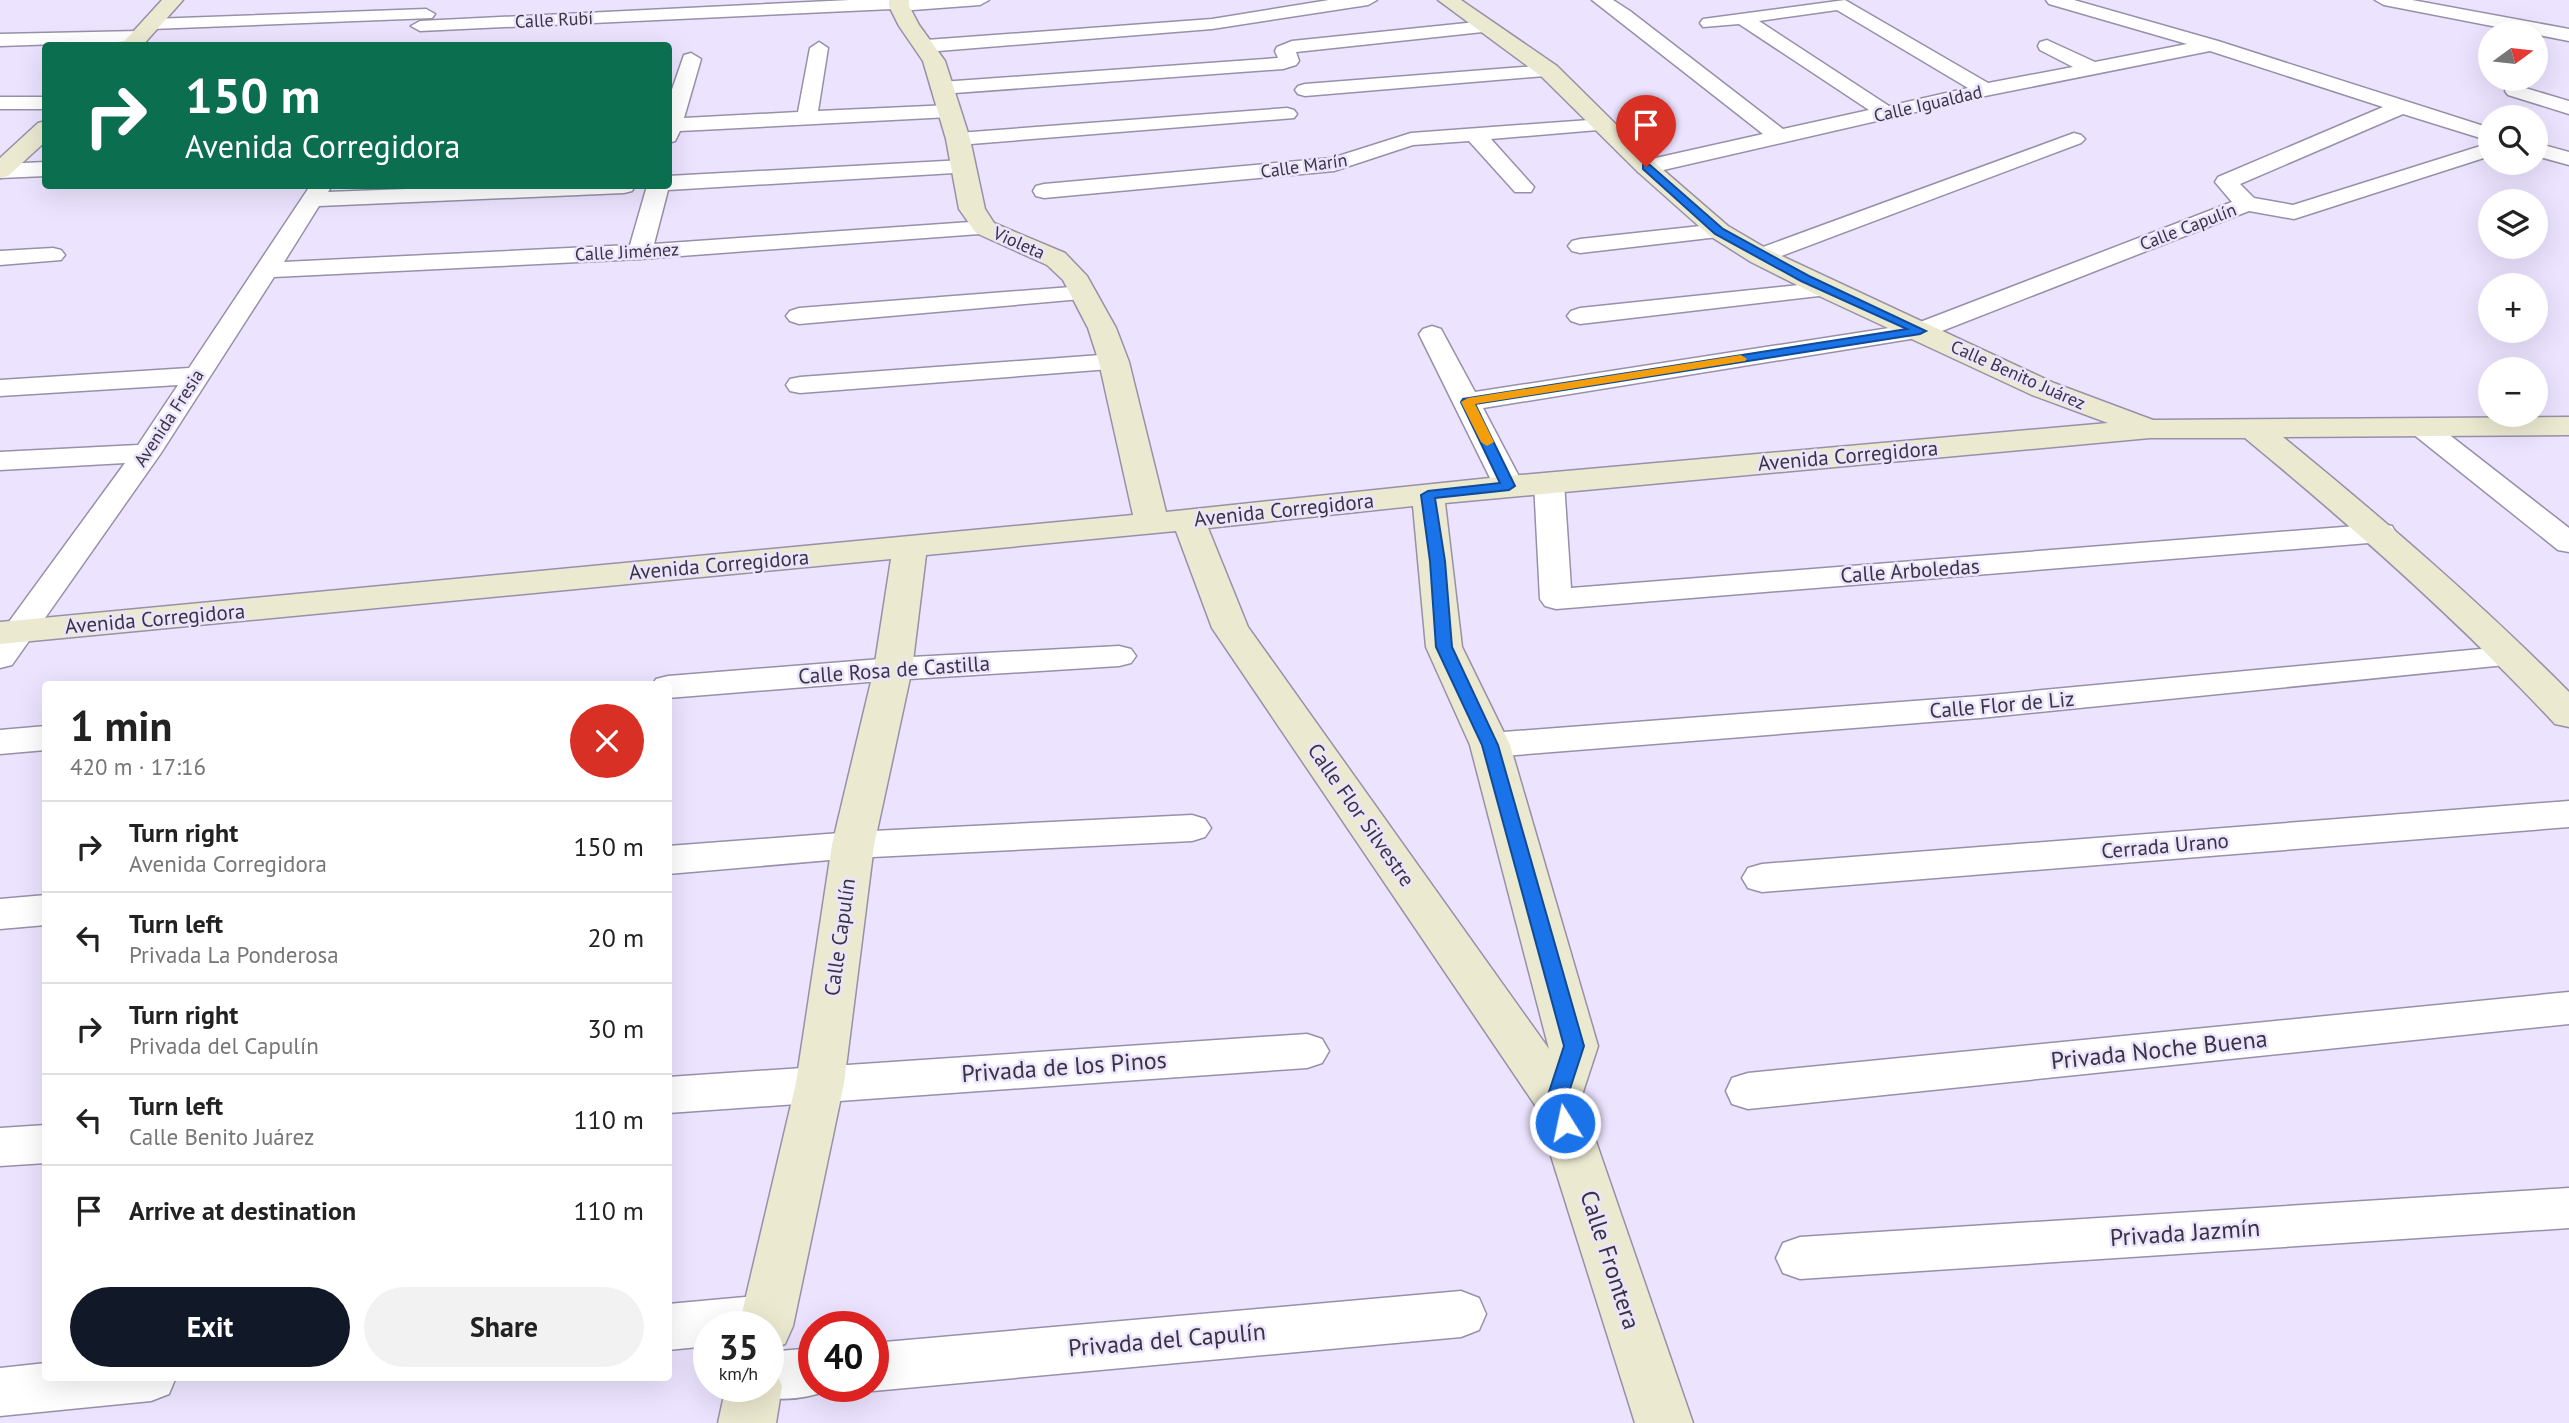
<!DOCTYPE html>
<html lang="en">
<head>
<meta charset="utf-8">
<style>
	:root { --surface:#fff; --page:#f2f2f2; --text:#222; --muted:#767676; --line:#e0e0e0; --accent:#111827 }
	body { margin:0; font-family:"PT Sans",sans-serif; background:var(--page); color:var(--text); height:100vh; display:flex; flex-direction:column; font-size:26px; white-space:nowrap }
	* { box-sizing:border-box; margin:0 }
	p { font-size:23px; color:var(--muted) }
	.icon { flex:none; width:38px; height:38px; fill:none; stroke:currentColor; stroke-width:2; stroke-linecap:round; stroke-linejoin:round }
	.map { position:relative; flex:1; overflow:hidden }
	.panel { position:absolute; left:42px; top:681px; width:630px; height:700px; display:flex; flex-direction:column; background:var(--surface); border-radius:7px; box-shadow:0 7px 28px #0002 }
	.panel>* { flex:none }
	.hud { position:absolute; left:42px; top:42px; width:630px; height:147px; border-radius:7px; box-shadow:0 7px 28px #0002; background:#0b6e4f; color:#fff; overflow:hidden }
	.needle { width:46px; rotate:75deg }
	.buttons { position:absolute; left:2478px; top:21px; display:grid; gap:14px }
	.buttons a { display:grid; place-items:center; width:70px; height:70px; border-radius:50%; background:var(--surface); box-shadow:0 7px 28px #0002; font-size:35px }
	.speed { position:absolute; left:693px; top:1311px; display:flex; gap:14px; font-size:35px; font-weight:700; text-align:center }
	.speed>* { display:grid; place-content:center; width:91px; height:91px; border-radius:50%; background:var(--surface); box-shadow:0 7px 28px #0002; line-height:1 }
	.speed small { font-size:18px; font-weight:400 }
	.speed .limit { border:10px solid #d22; background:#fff; color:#111 }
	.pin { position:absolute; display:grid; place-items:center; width:60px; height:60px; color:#fff; margin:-72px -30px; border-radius:50% 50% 50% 0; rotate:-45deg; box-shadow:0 0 7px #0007 }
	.pin .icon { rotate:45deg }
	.me { position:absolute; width:77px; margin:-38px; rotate:350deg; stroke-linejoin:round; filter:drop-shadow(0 0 5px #0008) }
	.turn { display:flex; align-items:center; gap:24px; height:147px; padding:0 28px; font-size:32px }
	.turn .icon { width:91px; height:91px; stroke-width:2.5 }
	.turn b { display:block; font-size:49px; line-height:60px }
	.round { display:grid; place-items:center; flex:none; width:74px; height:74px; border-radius:37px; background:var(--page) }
	.summary { display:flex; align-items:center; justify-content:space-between; height:119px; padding:0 28px }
	h1 { font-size:42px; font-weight:600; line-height:52px }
	.button { display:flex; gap:14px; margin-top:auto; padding:14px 28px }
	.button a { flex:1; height:80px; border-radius:42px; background:var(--accent); color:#fff; font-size:28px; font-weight:600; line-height:80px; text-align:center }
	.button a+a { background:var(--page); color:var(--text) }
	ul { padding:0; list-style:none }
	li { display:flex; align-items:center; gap:21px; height:91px; padding:0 28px; border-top:2px solid var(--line) }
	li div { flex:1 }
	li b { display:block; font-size:26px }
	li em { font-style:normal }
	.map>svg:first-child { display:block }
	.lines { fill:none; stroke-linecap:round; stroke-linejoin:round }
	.street-casing { stroke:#9790a8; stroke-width:3 }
	.secondary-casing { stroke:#9790a8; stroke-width:3 }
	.street { fill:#fff; fill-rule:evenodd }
	.secondary { fill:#ebe9d0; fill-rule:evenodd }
	.route { fill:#1a73e8; stroke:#114b97; stroke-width:2 }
	.slow { fill:#f59e0b }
	.labels { text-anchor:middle; stroke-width:5; stroke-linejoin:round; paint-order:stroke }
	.far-street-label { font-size:18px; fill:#38353f; stroke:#ece4ff }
	.street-label { font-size:21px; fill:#38353f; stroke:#ece4ff }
	.near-street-label { font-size:24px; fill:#38353f; stroke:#ece4ff }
</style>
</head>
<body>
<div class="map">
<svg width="2569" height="1423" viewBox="0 0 2569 1423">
	<rect width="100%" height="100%" fill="#ece4ff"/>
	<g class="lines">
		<defs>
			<g id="street">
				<path d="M850,0H989L980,5L899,11L892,9L420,31L411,26L420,21Z"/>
				<path d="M1329,0H1377L1368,5L1212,29L926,52L917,46L926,40L1212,19Z"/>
				<path d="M1592,0H1613L1630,11L1783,129L1869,110L1739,24L1703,27L1700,23L1703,19L1845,0L1988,83L2073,67L2040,50L2038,46L2040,42L2047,40L2095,62L2187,44L2049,4L2046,0H2074L2218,41L2490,128V141L2403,114L2240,184L2254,198L2293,205L2490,143V156L2294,219L2249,211L1929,336L1483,408L1524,486L1519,492L1509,495L1499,492L1494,486L1419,334L1423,329L1432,326L1441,329L1475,392L1915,324L2232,202L2215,182L2218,177L2383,107L2210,51L1985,96L1646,174L1638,172L1635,167L1638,162L1763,134ZM1837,10L1968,88L1889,106L1759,21Z"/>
				<path d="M2375,0H2412L2569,29V41L2384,5Z"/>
				<path d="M426,9L435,14L432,18L152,29L143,24L152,19Z"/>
				<path d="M1486,21L1492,23L1495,27L1492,31L1296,52L1299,61L1296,65L1283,69L941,94L934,92L931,88L934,84L941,82L1278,58L1275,51L1277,47L1292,41Z"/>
				<path d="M139,31L148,37L146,41L0,46V34Z"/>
				<path d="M819,42L828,48L818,111L950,105L957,107L960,111L957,115L950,117L680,131L675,141L668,143V101L684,55L691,53L701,59L684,118L798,112L810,48Z"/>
				<path d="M1549,65L1556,67L1559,71L1556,75L1305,96L1298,94L1295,90L1298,86L1305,84Z"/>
				<path d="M2515,85L2569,101V114L2508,95L2505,91L2508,87Z"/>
				<rect x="0" y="97" width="46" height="12"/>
				<path d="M1287,108L1294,110L1297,114L1294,118L958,145L951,143L947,139L951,135L958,133Z"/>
				<path d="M1603,119L1610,121L1613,125L1610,129L1491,139L1534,187L1531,192H1515L1469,141L1413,145L1334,171L1044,198L1036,196L1033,191L1036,186L1044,184L1332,158L1411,133Z"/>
				<path d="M2074,133L2081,135L2085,139L2081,143L1768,261L1760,263L1752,261L1748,256L1752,251Z"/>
				<path d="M2536,143L2569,152V165L2536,156Z"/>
				<path d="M963,160L971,162L974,167L971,172L668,190L654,244L985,221L993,223L997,228L993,233L640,259L274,277L161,453L12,665L0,668V634L125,463L0,470V452L138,445L178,385L0,396V380L189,368L310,186H332L328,192L485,186H635L632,191L624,193L319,206L284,262L630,245L647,186H668V176Z"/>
				<path d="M46,162V176L0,178V164Z"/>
				<path d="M1719,224L1727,226L1731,231L1727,236L1580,253L1572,251L1568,246L1572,241L1580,239Z"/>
				<path d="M53,248L61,250L65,255L61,260L0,265V251Z"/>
				<path d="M1827,282L1836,284L1839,289L1836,294L1580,324L1571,321L1567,316L1571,311L1580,308Z"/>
				<path d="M1084,286L1093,288L1096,293L1093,298L799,324L790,321L786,316L790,311L799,308Z"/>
				<path d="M1114,354L1123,356L1127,362L1123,368L800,393L790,391L786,385L790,379L800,377Z"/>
				<path d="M2423,420L2433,422L2569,528V552L2558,550L2413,434L2409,428L2413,422Z"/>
				<path d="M1549,473L1559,476L1564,482L1571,588L2381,524L2392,526L2396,533L2392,540L2381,542L1556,609L1545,606L1540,599L1534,482L1539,476Z"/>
				<path d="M1119,646L1131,649L1136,656L1131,663L1119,666L893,680L668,698V684H653L656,679L668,676L893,658Z"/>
				<path d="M2513,646L2525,649L2530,656L2525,663L1980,718L1490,757L1477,753L1472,745L1477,737L1490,733L1980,696Z"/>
				<path d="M46,726V750L0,754V730Z"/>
				<path d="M2569,801V827L1762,892L1748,888L1742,878L1748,868L1762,864Z"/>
				<path d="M1192,815L1205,819L1211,828L1205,837L1192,841L853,858L668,874V846L853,832Z"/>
				<path d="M46,895V925L0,929V899Z"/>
				<path d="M2569,992V1024L1748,1109L1732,1104L1726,1091L1732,1078L1748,1073Z"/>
				<path d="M1307,1034L1322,1039L1329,1051L1322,1063L1307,1068L668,1113V1077Z"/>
				<path d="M46,1125V1163L0,1166V1128Z"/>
				<path d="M2569,1188V1228L1800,1279L1783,1273L1776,1258L1783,1243L1800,1237Z"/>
				<path d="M1461,1291L1479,1298L1486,1314L1479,1330L1461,1337L873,1391L861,1386H873V1343Z"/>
				<path d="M768,1295L786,1302L793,1318L786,1334L768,1341V1326H709V1346L668,1350V1304Z"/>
				<path d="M814,1348V1386H833L832,1389C806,1399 776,1403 750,1393L747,1386H768V1352Z"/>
				<path d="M46,1363V1377H176L169,1394L151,1401L0,1416V1368Z"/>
			</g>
			<g id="secondary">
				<path d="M162,0H183L142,46H120Z"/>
				<path d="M889,0H909V6L919,25L945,61L970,139L985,209L994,223L1065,253L1087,276L1116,328L1129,362L1166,512L1509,476L2108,423L2032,395L1817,295L1751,262L1710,236L1638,172L1541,76L1438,0H1461L1557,66L1654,162L1728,226L1769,250L2054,383L2153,420L2569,417V435L2283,437C2382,518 2479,601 2569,692V727L2555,724C2459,621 2354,528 2245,438H2150L1445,503L1462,647L1510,745L1598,1046L1581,1098L1693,1423H1635L1535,1105L1212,628L1176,531L926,555L912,669L874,845L844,1083L793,1326L785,1344L768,1350V1326H739L796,1083L832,845L874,669L891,559L0,644V622L1133,515L1099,362L1088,328L1063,280L1047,265L976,233L959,209L946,139L923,61L899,26L889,6ZM1413,506L1426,647L1470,745L1549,1049L1248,627L1208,528Z"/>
				<path d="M46,121V141L8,176L0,178V158L38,123Z"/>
				<path d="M768,1365L774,1367L782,1386L776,1423H718L726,1386H768Z"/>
			</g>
		</defs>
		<use href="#street" class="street-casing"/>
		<use href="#secondary" class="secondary-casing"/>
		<use href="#street" class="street"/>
		<use href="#secondary" class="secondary"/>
	</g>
	<path class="route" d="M1643,165H1650L1723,229L1809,276L1926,331L1920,334L1475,404L1515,486L1509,490L1435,498L1445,561L1452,647L1498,745L1584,1046L1567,1098L1575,1123L1572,1129L1565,1131L1558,1129L1547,1098L1564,1046L1482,745L1436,647L1430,561L1421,495L1428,491L1500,483L1461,402L1463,399L1907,329L1801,281L1715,234L1643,169Z"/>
	<path class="slow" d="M1741,355L1747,359L1745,361L1475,404L1494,442L1487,446L1481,442L1461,402L1468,398Z"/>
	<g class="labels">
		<g class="far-street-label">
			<text transform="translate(554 20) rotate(-3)" y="6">Calle Rubí</text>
			<text transform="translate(1928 104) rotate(-13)" y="6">Calle Igualdad</text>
			<text transform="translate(1304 166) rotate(-8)" y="6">Calle Marín</text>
			<text transform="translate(2188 227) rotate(-21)" y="6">Calle Capulín</text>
			<text transform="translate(1019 243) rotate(24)" y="6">Violeta</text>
			<text transform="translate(627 252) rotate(-3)" y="6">Calle Jiménez</text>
			<text transform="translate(2018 375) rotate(24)" y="6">Calle Benito Juárez</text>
			<text transform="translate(169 418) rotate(-57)" y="6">Avenida Fresia</text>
		</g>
		<g class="street-label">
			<text transform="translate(1848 456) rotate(-5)" y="7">Avenida Corregidora</text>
			<text transform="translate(1284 510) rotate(-6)" y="7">Avenida Corregidora</text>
			<text transform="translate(719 565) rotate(-5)" y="7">Avenida Corregidora</text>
			<text transform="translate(1910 571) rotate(-4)" y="7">Calle Arboledas</text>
			<text transform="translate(155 619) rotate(-5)" y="7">Avenida Corregidora</text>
			<text transform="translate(894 670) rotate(-4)" y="7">Calle Rosa de Castilla</text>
			<text transform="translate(2002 705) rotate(-5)" y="7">Calle Flor de Liz</text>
			<text transform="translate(1361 815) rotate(55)" y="7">Calle Flor Silvestre</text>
			<text transform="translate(2165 846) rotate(-5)" y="7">Cerrada Urano</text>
			<text transform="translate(840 937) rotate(-82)" y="7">Calle Capulín</text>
		</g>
		<g class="near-street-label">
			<text transform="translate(2159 1050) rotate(-6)" y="8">Privada Noche Buena</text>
			<text transform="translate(1064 1067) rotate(-4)" y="8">Privada de los Pinos</text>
			<text transform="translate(2185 1233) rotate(-4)" y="8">Privada Jazmín</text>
			<text transform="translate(1610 1260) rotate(72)" y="8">Calle Frontera</text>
			<text transform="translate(1167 1340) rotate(-5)" y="8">Privada del Capulín</text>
		</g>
	</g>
</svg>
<div class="buttons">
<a><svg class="needle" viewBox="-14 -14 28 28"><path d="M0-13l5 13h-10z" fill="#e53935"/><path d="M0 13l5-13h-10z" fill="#767676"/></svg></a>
<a><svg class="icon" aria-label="search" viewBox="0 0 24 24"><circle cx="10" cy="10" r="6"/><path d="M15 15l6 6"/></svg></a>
<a><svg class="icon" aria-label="layers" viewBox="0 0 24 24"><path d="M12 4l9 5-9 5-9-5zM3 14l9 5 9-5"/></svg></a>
<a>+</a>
<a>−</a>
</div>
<div class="speed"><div>35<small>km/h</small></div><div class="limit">40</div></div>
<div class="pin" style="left:1646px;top:167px;background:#d93025"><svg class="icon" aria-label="arrive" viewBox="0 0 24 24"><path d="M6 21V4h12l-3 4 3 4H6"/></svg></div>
<svg class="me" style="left:1565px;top:1123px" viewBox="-20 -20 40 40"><circle r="17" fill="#1a73e8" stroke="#fff" stroke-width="3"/><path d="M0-11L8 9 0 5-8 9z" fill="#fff"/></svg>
<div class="hud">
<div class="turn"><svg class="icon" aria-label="right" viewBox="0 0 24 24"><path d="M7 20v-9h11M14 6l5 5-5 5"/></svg><div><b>150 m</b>Avenida Corregidora</div></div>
</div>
<section class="panel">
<div class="summary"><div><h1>1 min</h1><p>420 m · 17:16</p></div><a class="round" style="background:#d93025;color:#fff"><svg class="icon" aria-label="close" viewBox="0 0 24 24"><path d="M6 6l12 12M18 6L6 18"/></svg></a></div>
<ul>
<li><svg class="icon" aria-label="right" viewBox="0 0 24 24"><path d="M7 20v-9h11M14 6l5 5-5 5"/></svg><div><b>Turn right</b><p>Avenida Corregidora</p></div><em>150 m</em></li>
<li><svg class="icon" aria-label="left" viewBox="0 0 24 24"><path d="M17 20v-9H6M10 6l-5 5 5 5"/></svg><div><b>Turn left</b><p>Privada La Ponderosa</p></div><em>20 m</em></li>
<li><svg class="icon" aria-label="right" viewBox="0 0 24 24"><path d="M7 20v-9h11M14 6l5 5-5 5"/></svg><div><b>Turn right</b><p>Privada del Capulín</p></div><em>30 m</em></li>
<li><svg class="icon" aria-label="left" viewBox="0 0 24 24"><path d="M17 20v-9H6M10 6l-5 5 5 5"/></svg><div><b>Turn left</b><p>Calle Benito Juárez</p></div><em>110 m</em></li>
<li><svg class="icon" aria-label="arrive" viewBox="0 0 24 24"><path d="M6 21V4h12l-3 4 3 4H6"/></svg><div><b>Arrive at destination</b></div><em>110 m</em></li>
</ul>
<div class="button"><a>Exit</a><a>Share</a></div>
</section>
</div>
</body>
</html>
